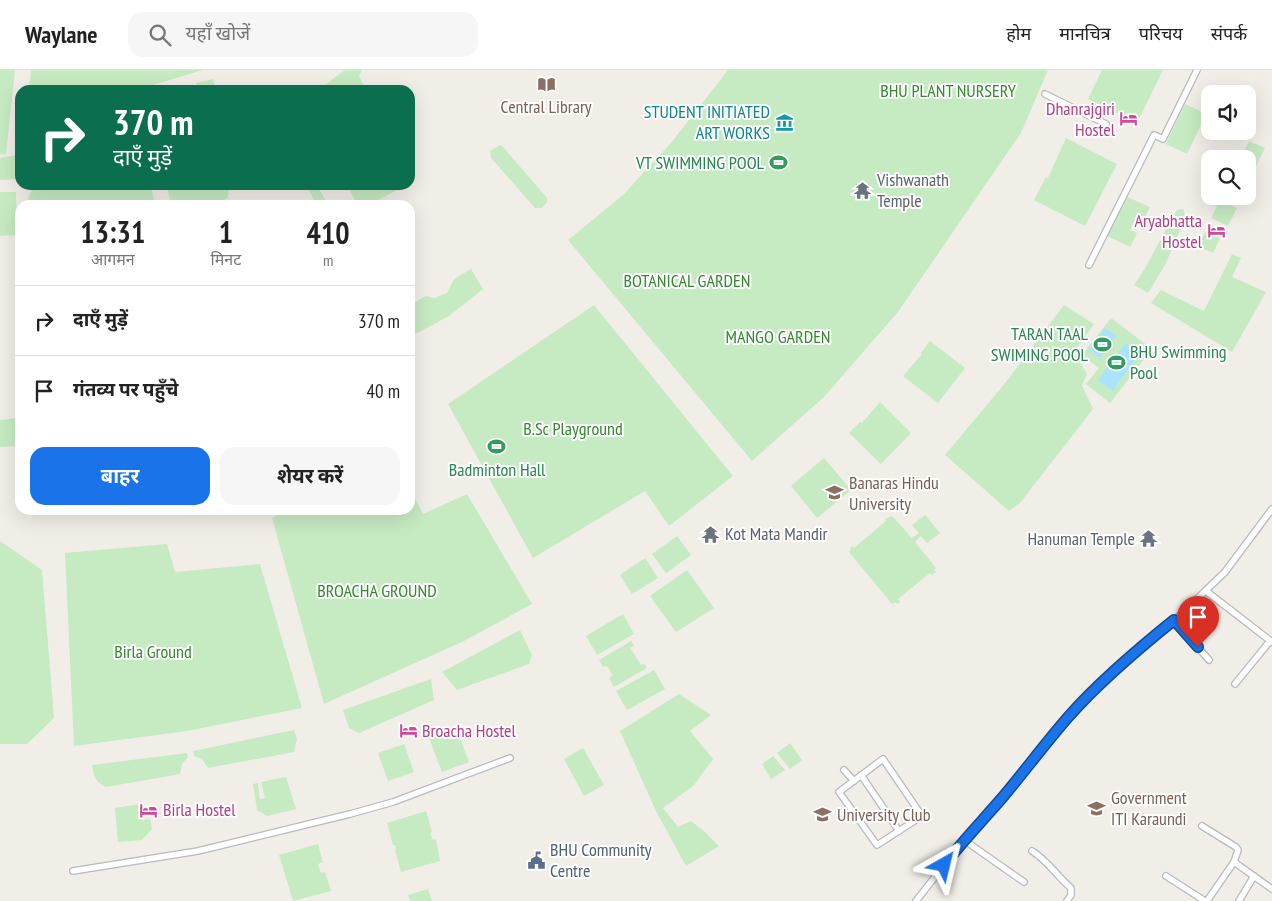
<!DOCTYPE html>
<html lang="hi">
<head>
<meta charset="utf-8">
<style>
	:root { --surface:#fff; --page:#f6f6f6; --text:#222; --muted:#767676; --line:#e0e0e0; --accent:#1a73e8 }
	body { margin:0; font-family:"PT Sans Narrow","Noto Sans Devanagari",sans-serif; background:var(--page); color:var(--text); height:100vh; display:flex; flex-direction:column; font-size:19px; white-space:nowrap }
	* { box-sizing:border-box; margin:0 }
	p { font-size:16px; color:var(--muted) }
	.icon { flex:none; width:28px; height:28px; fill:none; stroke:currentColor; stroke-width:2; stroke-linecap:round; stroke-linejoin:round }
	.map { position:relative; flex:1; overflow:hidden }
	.panel { position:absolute; left:15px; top:130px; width:400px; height:315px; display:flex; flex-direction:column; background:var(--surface); border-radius:15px; box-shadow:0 5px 20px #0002 }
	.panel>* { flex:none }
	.banner { position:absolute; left:15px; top:15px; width:400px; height:105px; border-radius:15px; box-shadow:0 5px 20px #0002; background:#0b6e4f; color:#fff; overflow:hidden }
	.tools { position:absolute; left:1201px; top:15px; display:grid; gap:10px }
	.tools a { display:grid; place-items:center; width:55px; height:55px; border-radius:10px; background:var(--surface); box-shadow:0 5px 20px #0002; font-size:25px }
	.pin { position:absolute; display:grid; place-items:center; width:42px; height:42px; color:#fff; margin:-51px -21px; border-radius:50% 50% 50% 0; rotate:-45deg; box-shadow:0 0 5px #0007 }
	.pin .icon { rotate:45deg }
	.me { position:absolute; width:55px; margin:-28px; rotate:37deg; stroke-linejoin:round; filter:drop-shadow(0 0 4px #0008) }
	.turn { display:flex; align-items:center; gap:18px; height:105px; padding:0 15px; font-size:22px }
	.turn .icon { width:65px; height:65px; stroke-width:2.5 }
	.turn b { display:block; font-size:35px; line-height:42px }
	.eta { display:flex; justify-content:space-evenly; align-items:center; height:85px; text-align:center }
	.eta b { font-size:30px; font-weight:700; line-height:35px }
	.button { display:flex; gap:10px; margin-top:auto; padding:10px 15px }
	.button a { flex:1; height:58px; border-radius:15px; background:var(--accent); color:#fff; font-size:20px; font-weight:700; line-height:58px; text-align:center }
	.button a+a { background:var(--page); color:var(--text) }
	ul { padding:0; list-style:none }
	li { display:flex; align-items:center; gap:15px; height:70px; padding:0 15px; border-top:1px solid var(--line) }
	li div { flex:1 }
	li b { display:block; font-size:19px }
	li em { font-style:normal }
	header { display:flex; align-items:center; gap:30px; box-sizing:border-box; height:70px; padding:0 25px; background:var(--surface); border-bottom:1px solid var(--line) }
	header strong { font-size:24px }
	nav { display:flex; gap:28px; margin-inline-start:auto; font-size:18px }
	.search { width:350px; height:45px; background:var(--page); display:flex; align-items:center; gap:12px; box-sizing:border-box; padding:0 18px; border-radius:15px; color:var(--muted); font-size:19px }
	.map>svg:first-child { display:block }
	.green { fill:#c6eac2 }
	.water { fill:#a9e3ff }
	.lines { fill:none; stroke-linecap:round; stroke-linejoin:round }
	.minor-casing { stroke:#b7babe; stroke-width:8 }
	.minor { stroke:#fff; stroke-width:5.5 }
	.route-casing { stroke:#114b97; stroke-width:12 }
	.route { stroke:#1a73e8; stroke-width:9 }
	.labels { text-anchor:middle; stroke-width:4; stroke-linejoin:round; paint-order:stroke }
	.park-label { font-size:18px; fill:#34872e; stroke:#fff }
	.education-label { font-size:18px; fill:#785e54; stroke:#fff; text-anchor:start }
	.hotel-label { font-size:18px; fill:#b23c85; stroke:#fff; text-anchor:end }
	.culture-label { font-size:18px; fill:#0d838f; stroke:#fff; text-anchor:end }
	.leisure-label { font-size:18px; fill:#27864d; stroke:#fff; text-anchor:end }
	.worship-label { font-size:18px; fill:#5b616d; stroke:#fff; text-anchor:start }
	.service-label { font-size:18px; fill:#4e5e75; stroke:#fff; text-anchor:start }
</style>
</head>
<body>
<header>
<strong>Waylane</strong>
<div class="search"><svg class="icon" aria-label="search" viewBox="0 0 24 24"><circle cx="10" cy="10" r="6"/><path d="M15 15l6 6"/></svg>यहाँ खोजें</div>
<nav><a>होम</a><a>मानचित्र</a><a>परिचय</a><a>संपर्क</a></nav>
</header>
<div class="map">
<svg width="1272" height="831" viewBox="0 0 1272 831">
	<rect width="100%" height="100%" fill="#f1eee7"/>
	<g class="green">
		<path d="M0,0H15L6,85L0,84Z"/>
		<path d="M31,0H203L136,20H29Z"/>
		<path d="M345,0H362L359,6L366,20H318Z"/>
		<path d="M728,0H1048L1021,63L898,242L824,327L752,391L568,170L623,125L671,73Z"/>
		<path d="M1102,0H1163L1137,53L1088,29Z"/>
		<path d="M213,9L216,20H198L196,13Z"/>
		<path d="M1185,34L1206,44L1187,84L1166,74Z"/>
		<path d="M1066,68L1117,94L1085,156L1034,130L1046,107L1048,108Z"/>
		<path d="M1249,71L1265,78L1255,98L1248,95V89H1240Z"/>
		<path d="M500,75L503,77L547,128V132L542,138H535L491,88L490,81Z"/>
		<path d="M17,85L19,109L0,110V88Z"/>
		<path d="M80,115H150L156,135H28V128L32,120L41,118Z"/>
		<path d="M166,115H229L228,128L212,135H172Z"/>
		<path d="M306,115H317L328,135H317Z"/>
		<path d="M347,115H406L369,135H357Z"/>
		<path d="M0,122H16L17,165L0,166Z"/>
		<path d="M1125,126L1150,137L1142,153L1135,150L1130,160L1137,163L1130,177L1105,165Z"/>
		<path d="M1220,129L1237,138L1228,156L1211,148Z"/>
		<path d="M1183,139L1186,147L1165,195L1148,223L1134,215C1151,192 1161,165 1177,140Z"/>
		<path d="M1206,161L1220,168L1213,183L1198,176Z"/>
		<path d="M1232,184L1241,188L1232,207L1266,222L1232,282L1151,233L1161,220L1204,241Z"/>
		<path d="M471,199L483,219L449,246L410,267V235L426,226L434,228L447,223L454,209Z"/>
		<path d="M594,235L733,406L669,456L645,421L533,488L448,334Z"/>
		<path d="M1064,235L1094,254L1074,282L1087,304L1082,315L1093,339L1020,433L1009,441L945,385L1006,312Z"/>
		<path d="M1111,248L1152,279L1110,333L1086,314L1099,298L1082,285Z"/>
		<path d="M930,271L965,298L938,333L903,306L922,284L921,283Z"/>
		<path d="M880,332L911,363L881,394L849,363L860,352L862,353Z"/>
		<path d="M18,348L19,376L0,377V350Z"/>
		<path d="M824,388L851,420L817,448L791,416Z"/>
		<path d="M410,418L423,444L467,424L532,534L464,571L324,634L272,448L289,440H410Z"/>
		<path d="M925,445L940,463L927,473L921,466L915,472L936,498L934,500L936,502L932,505L930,503L898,529L900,532L897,534L895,532L892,534L849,482L851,480L850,478L853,476L854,478L886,451L885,449L892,446L912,468L919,463L912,455Z"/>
		<path d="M677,466L691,485L666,503L652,484Z"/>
		<path d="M0,471L42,500L54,648L27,674H0Z"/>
		<path d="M167,474L175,502L260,494L302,638L187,661L74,676L65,483Z"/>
		<path d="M645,488L658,508L632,524L620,505Z"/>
		<path d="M687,500L714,538L676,562L650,526Z"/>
		<path d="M623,544L634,564L597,585L586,566Z"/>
		<path d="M520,560L532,585L529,594L457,620L442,602Z"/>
		<path d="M631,571L634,575L630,578L641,595L644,594L647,598L614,617L609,608L613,605L607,596L603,597L599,590Z"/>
		<path d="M654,600L665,619L627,640L616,621Z"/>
		<path d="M431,609L434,630L359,663L349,658L343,640Z"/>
		<path d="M679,624L711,645L690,661L713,689L694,715L663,738L678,757L691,751L704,761L719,776L686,796L656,741L620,661Z"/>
		<path d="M456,658L469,692L442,702L429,668Z"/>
		<path d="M294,660L297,669L294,682L208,698L202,689L194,686L193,681Z"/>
		<path d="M790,673L802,690L790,699L777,683Z"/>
		<path d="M404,674L414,702L388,711L378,683Z"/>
		<path d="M583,678L604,715L584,726L564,689Z"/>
		<path d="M187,683L188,687L182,694L180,704L106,717C95,713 94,705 92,695Z"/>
		<path d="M773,686L785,700L771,709L762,694Z"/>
		<path d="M286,707L296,739L267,746L257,740L253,714L258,713L260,729L265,728L261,712Z"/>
		<path d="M140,734L141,750L150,749L152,759L142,770L118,772L115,738Z"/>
		<path d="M426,741L432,762L430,763L433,770L436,769L440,791L401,802L395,780L396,779L395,775H393L387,753Z"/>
		<path d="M318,774L323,792L318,794L321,803L325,802L331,821L293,831L279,785Z"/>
		<path d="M428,819L432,831H410L408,825Z"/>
	</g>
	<g class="water">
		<path d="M1105,258L1116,266L1100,288L1089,280Z"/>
		<path d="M1126,273L1140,284L1112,321L1098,310Z"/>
	</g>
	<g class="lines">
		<defs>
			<g id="minor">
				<path d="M1045,24L1106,54"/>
				<path d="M1089,195L1154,65L1163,69L1197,0"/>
				<path d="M1206,521L1272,572"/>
				<path d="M1174,550L1209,590"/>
				<path d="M1235,614L1270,571"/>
				<path d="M883,689L922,746L877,775L839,722Z"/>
				<path d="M844,700L854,711"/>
				<path d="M861,705L899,761"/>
				<path d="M1202,756L1236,777L1238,780L1234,792L1272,819"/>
				<path d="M964,770L1024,812"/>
				<path d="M1032,781C1047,790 1057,806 1071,818V825L1067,831"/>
				<path d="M73,801L198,781L350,744L393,732L510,688"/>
				<path d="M1166,806L1205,831"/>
				<path d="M916,831L964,770L1001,729L1069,646L1111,604L1178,547L1225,502L1272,439"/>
				<path d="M1207,831L1234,792"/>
				<path d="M1239,831L1254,806"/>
			</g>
		</defs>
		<use href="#minor" class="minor-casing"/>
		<use href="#minor" class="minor"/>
	</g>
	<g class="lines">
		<defs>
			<path id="route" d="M944,795C962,772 982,751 1002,728C1025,701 1046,672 1070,645C1101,610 1138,579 1174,550L1198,577"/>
		</defs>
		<use href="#route" class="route-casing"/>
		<use href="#route" class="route"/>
	</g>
	<defs>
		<symbol id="library-bare" viewBox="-9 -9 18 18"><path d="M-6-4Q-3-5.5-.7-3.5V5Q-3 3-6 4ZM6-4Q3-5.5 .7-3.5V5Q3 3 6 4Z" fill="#8d6e63" stroke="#fff" stroke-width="2.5" paint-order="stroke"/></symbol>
		<symbol id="hotel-bare" viewBox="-9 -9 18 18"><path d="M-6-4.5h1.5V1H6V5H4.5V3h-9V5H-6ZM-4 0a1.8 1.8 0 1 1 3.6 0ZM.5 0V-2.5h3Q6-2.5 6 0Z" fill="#d1479c" stroke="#fff" stroke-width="2.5" paint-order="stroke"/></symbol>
		<symbol id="museum-bare" viewBox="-9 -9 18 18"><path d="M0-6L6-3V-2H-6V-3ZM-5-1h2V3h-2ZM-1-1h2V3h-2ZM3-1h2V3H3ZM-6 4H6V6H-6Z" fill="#0f9aa8" stroke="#fff" stroke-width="2.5" paint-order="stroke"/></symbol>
		<symbol id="stadium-bare" viewBox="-9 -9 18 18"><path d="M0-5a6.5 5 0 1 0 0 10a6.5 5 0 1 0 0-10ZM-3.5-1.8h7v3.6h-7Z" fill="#2e9e5b" stroke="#fff" stroke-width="2.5" paint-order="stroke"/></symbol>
		<symbol id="temple-bare" viewBox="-9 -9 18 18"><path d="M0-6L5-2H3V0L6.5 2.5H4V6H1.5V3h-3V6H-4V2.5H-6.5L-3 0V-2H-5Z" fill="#6b7280" stroke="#fff" stroke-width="2.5" paint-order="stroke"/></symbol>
		<symbol id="university-bare" viewBox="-9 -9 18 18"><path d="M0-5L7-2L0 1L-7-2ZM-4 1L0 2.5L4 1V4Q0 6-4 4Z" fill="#8d6e63" stroke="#fff" stroke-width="2.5" paint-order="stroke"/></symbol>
		<symbol id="civic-bare" viewBox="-9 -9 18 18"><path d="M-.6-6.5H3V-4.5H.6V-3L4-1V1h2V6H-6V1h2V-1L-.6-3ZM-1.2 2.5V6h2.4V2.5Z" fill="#5c6f8a" stroke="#fff" stroke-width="2.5" paint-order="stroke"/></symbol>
	</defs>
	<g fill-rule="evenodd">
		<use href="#library-bare" x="534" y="2" width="25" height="25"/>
		<use href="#hotel-bare" x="1116" y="36" width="25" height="25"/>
		<use href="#museum-bare" x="772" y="40" width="25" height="25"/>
		<use href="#stadium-bare" x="766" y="80" width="25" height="25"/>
		<use href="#temple-bare" x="850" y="108" width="25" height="25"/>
		<use href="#hotel-bare" x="1204" y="148" width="25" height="25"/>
		<use href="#stadium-bare" x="1090" y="262" width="25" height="25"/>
		<use href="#stadium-bare" x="1104" y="280" width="25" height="25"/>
		<use href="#stadium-bare" x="484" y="364" width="25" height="25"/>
		<use href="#university-bare" x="822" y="410" width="25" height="25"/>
		<use href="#temple-bare" x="698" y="452" width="25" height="25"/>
		<use href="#temple-bare" x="1136" y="456" width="25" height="25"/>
		<use href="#hotel-bare" x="396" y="648" width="25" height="25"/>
		<use href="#university-bare" x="1084" y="726" width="25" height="25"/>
		<use href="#hotel-bare" x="136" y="728" width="25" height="25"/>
		<use href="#university-bare" x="810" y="732" width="25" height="25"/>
		<use href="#civic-bare" x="524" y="778" width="25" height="25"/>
	</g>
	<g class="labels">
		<g class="park-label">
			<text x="948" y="27">BHU PLANT NURSERY</text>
			<text x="687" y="217">BOTANICAL GARDEN</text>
			<text x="778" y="273">MANGO GARDEN</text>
			<text x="573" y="365">B.Sc Playground</text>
			<text x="377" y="527">BROACHA GROUND</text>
			<text x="153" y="588">Birla Ground</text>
		</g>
		<g class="education-label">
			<text x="546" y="43" text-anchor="middle">Central Library</text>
			<text x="849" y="419">Banaras Hindu<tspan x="849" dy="21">University</tspan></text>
			<text x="1111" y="734">Government<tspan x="1111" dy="21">ITI Karaundi</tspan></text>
			<text x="837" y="751">University Club</text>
		</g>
		<g class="hotel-label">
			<text x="1115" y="45">Dhanrajgiri<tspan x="1115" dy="21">Hostel</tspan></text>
			<text x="1202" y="157">Aryabhatta<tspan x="1202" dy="21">Hostel</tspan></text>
			<text x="422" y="667" text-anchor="start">Broacha Hostel</text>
			<text x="163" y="746" text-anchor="start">Birla Hostel</text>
		</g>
		<g class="culture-label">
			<text x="770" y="48">STUDENT INITIATED<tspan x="770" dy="21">ART WORKS</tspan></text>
		</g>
		<g class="leisure-label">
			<text x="764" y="99">VT SWIMMING POOL</text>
			<text x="1088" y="270">TARAN TAAL<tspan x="1088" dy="21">SWIMING POOL</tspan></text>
			<text x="1130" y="288" text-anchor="start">BHU Swimming<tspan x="1130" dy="21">Pool</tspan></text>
			<text x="497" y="406" text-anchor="middle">Badminton Hall</text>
		</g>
		<g class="worship-label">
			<text x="877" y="116">Vishwanath<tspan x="877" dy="21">Temple</tspan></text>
			<text x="725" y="470">Kot Mata Mandir</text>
			<text x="1135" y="475" text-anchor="end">Hanuman Temple</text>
		</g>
		<g class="service-label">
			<text x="550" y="786">BHU Community<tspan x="550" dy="21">Centre</tspan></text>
		</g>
	</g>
</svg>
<div class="tools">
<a><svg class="icon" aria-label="sound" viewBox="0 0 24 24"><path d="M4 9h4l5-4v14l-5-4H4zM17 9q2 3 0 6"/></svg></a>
<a><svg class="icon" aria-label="search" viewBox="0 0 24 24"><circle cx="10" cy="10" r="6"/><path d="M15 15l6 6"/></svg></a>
</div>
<div class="pin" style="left:1198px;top:577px;background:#d93025"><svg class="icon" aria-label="arrive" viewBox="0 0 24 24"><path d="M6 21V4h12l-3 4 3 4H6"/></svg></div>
<svg class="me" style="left:944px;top:795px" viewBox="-20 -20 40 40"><path d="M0-17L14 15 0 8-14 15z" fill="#1a73e8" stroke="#fff" stroke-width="4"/></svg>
<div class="banner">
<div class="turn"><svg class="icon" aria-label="right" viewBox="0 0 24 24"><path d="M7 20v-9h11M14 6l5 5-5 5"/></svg><div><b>370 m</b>दाएँ मुड़ें</div></div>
</div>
<section class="panel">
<div class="eta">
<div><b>13:31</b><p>आगमन</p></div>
<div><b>1</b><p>मिनट</p></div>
<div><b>410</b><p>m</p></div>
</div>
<ul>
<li><svg class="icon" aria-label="right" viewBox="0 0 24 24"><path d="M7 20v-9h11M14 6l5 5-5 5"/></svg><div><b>दाएँ मुड़ें</b></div><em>370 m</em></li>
<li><svg class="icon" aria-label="arrive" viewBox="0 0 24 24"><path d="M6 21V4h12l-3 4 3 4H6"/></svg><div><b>गंतव्य पर पहुँचे</b></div><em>40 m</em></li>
</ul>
<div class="button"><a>बाहर</a><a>शेयर करें</a></div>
</section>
</div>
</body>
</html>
